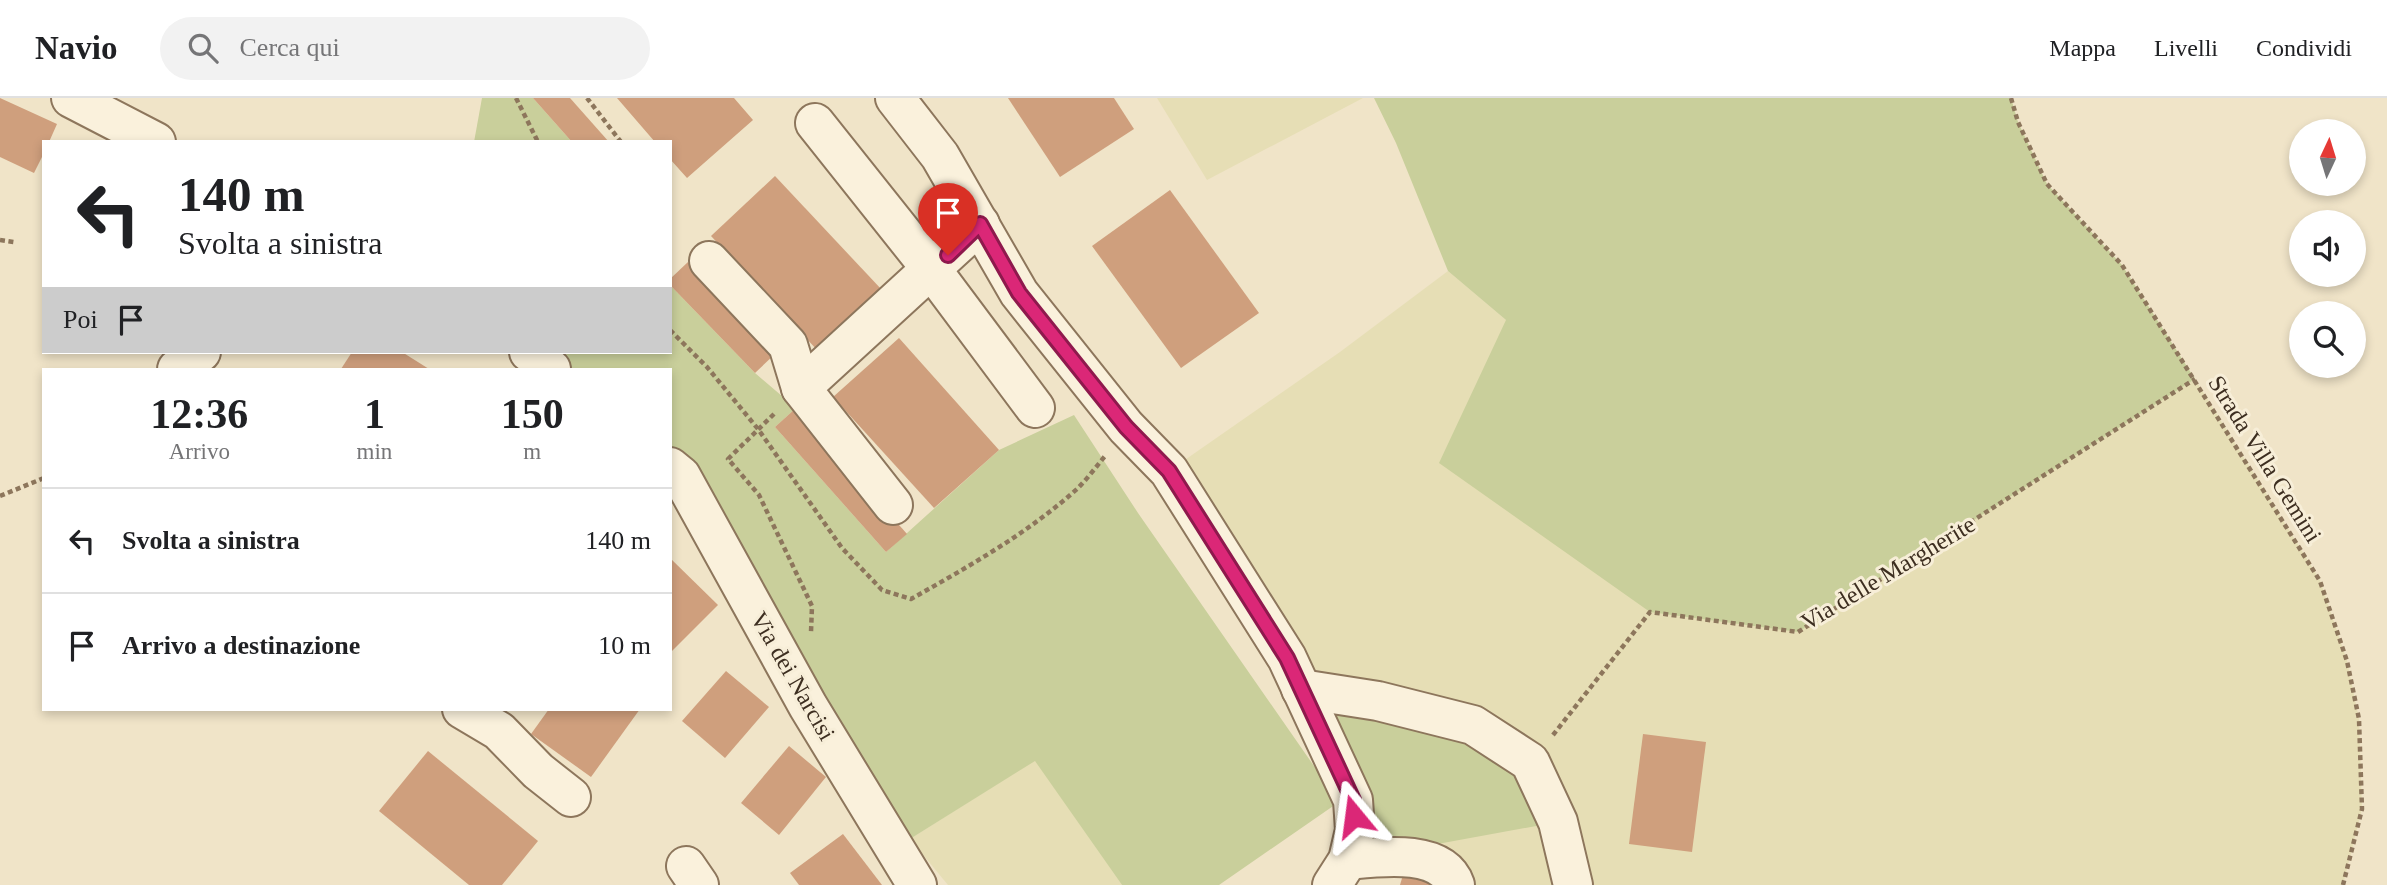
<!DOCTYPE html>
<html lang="it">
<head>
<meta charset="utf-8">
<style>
	:root { --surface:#fff; --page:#f2f2f2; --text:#202124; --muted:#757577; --line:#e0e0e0 }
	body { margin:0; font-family:"Times New Roman",serif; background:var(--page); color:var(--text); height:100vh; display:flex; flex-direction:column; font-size:26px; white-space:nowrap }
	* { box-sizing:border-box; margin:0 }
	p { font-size:23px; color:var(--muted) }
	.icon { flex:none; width:38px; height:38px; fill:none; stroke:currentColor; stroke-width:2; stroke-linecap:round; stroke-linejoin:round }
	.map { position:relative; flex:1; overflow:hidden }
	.sheet { position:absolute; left:42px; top:270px; width:630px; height:343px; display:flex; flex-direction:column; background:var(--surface); border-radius:0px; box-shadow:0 4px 10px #0003 }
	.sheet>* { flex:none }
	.banner { position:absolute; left:42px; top:42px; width:630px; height:214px; border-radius:0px; box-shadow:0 4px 10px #0003; background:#fff; color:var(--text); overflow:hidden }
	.needle { width:46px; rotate:4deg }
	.controls { position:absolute; left:2289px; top:21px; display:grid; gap:14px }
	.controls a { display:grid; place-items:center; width:77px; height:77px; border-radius:50%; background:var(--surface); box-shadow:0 4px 10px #0003; font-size:35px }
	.pin { position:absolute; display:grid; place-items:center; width:60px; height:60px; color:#fff; margin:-72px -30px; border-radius:50% 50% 50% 0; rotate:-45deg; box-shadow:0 0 7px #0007 }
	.pin .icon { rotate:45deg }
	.me { position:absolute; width:77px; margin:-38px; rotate:344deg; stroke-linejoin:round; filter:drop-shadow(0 0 5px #0008) }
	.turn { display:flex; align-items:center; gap:24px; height:147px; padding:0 21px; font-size:32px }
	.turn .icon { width:91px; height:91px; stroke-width:2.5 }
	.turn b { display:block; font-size:49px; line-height:60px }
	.then { display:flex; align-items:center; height:66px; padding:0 21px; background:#0003; gap:14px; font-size:26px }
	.eta { display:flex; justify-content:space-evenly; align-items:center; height:119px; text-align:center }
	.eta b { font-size:42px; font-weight:700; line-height:49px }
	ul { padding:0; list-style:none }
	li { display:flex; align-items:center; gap:21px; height:105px; padding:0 21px; border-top:2px solid var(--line) }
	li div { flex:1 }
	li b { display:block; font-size:26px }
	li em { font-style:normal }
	header { display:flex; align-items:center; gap:42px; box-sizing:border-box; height:98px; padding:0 35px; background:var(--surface); border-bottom:2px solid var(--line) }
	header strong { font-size:33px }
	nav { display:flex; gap:38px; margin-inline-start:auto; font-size:24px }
	.search { width:490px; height:63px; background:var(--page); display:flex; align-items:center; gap:18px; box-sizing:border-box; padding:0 24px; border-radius:38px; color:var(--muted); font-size:26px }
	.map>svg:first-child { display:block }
	.farmland { fill:#e6deb5 }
	.green { fill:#c9cf9b }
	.building { fill:#cf9f7d }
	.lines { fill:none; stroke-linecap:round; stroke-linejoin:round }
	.minor-casing { stroke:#8d765c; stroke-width:42 }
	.path { stroke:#8d765c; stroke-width:4.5; stroke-dasharray:5 3.5; stroke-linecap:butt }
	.minor { stroke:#faf1dc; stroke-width:38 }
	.route-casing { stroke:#8e194d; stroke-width:18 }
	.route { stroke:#db2777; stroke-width:12 }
	.labels { text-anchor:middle; stroke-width:6; stroke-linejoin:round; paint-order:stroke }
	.street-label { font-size:24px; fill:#3d2e20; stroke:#f7eed8 }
</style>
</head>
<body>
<header>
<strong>Navio</strong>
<div class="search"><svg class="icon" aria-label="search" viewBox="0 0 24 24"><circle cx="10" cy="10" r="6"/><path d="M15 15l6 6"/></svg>Cerca qui</div>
<nav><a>Mappa</a><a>Livelli</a><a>Condividi</a></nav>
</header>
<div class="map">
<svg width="2387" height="787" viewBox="0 0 2387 787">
	<rect width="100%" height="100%" fill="#f0e4c8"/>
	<g class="farmland">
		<path d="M1157,0H1363L1207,82Z"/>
		<path d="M1448,173L1506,222L1797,534L2195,281L2320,482L2347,563L2359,621L2362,711L2343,787H1466L1301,591L1169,373L1340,254Z"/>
		<path d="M1035,662L1122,787H948L910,741Z"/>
	</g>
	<g class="green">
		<path d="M482,0H533L572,44H474Z"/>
		<path d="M1374,0H2011L2018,24L2047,86L2122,167L2195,281L1798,534L1650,514L1439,365L1506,222L1448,173L1396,45Z"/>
		<path d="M670,187L755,275L796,310L775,329L886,454L999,352L1074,317L1138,415L1339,704L1219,787H1122L1035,663L910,741L670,369V271H551L529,254H670Z"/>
		<path d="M1301,591L1473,627L1558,724L1432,747L1392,742L1355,732Z"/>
	</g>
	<g class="building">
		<path d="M0,0L57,26L49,44H44V55L34,75L0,59Z"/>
		<path d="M533,0H570L609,44H572Z"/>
		<path d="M617,0H734L753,22L687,80L670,61V44H655Z"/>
		<path d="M1008,0H1114L1134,31L1060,79Z"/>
		<path d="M775,78L882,192L818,253L711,138Z"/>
		<path d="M1170,92L1259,215L1181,270L1092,148Z"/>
		<path d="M688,164L776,255L755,275L670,187V181Z"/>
		<path d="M899,240L999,352L934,410L833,299Z"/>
		<path d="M352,254H402L429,271H341Z"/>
		<path d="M796,310L907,436L886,454L775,329Z"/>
		<path d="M670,460L718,507L670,555Z"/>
		<path d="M726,573L769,609L725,660L682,623Z"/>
		<path d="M549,611H640L591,679L531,636Z"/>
		<path d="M1643,636L1706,644L1692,754L1629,746Z"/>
		<path d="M789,648L826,679L779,737L741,705Z"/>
		<path d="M428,653L538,743L502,787H469L379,713Z"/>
		<path d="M843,736L882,787H799L790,775Z"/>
		<path d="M1405,770L1439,787H1400Z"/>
	</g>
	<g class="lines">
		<defs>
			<g id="minor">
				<path d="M71,0L156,44"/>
				<path d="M895,0L940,58L1019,195L1126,329L1169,373L1287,560L1353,702L1355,732L1348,762L1332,787"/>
				<path d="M815,25L932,172L1035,310"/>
				<path d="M709,163L788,247L801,290"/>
				<path d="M529,254L551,271"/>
				<path d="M177,271L201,254"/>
				<path d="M670,369L681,378L808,608L917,787"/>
				<path d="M893,407L801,290L980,126"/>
				<path d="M1301,591L1378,603L1473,627L1530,664L1558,724L1573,787"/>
				<path d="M462,611L499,633L538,673L571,699"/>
				<path d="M1348,762C1379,759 1442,750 1455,787"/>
				<path d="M686,768L699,787"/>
			</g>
		</defs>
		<use href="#minor" class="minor-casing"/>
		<g class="path">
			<path d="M516,0L538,44"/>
			<path d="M587,0L621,44"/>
			<path d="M2011,0L2018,24L2047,86L2122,167L2320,483L2347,563L2359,621L2362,711L2343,787"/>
			<path d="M0,142L14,144"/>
			<path d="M670,232L707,269L758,331L842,450L882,492L911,501C968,469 1028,435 1077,391C1087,381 1096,369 1105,358"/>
			<path d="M774,316L728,361L759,397L812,508L811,534"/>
			<path d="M0,398L44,380"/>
			<path d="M1553,637L1650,514L1798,534L2195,281"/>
		</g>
		<use href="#minor" class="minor"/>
	</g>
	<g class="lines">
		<defs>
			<path id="route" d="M948,157L980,126L1019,195L1126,329L1169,373L1287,560L1353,702L1354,718"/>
		</defs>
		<use href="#route" class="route-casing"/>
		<use href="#route" class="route"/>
	</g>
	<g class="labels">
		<g class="street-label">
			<text transform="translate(2265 361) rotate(58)" y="8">Strada Villa Gemini</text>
			<text transform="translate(1888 475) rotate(-31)" y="8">Via delle Margherite</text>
			<text transform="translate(793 578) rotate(60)" y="8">Via dei Narcisi</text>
		</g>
	</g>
</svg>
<div class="controls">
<a><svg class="needle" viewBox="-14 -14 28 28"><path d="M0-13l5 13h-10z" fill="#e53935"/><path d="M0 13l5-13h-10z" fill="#757577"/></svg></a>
<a><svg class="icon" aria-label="sound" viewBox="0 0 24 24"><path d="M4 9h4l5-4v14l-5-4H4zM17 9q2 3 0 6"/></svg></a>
<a><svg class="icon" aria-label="search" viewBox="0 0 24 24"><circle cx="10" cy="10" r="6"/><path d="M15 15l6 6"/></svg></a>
</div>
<div class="pin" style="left:948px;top:157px;background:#d93025"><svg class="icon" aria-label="arrive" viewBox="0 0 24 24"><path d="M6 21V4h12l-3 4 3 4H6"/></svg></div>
<svg class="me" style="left:1354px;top:718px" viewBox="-20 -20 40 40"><path d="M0-17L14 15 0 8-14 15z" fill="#db2777" stroke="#fff" stroke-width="4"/></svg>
<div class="banner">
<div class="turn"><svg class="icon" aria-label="left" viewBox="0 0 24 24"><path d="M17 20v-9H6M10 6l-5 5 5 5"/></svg><div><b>140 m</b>Svolta a sinistra</div></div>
<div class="then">Poi<svg class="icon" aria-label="arrive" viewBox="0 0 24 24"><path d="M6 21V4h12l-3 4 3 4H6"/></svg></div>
</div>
<section class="sheet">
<div class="eta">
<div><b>12:36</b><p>Arrivo</p></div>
<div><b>1</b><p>min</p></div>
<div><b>150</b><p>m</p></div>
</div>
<ul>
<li><svg class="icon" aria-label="left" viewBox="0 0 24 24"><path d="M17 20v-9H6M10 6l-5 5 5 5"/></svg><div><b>Svolta a sinistra</b></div><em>140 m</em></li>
<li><svg class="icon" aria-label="arrive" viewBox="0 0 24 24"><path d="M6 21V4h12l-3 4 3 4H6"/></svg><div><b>Arrivo a destinazione</b></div><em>10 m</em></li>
</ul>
</section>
</div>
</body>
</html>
